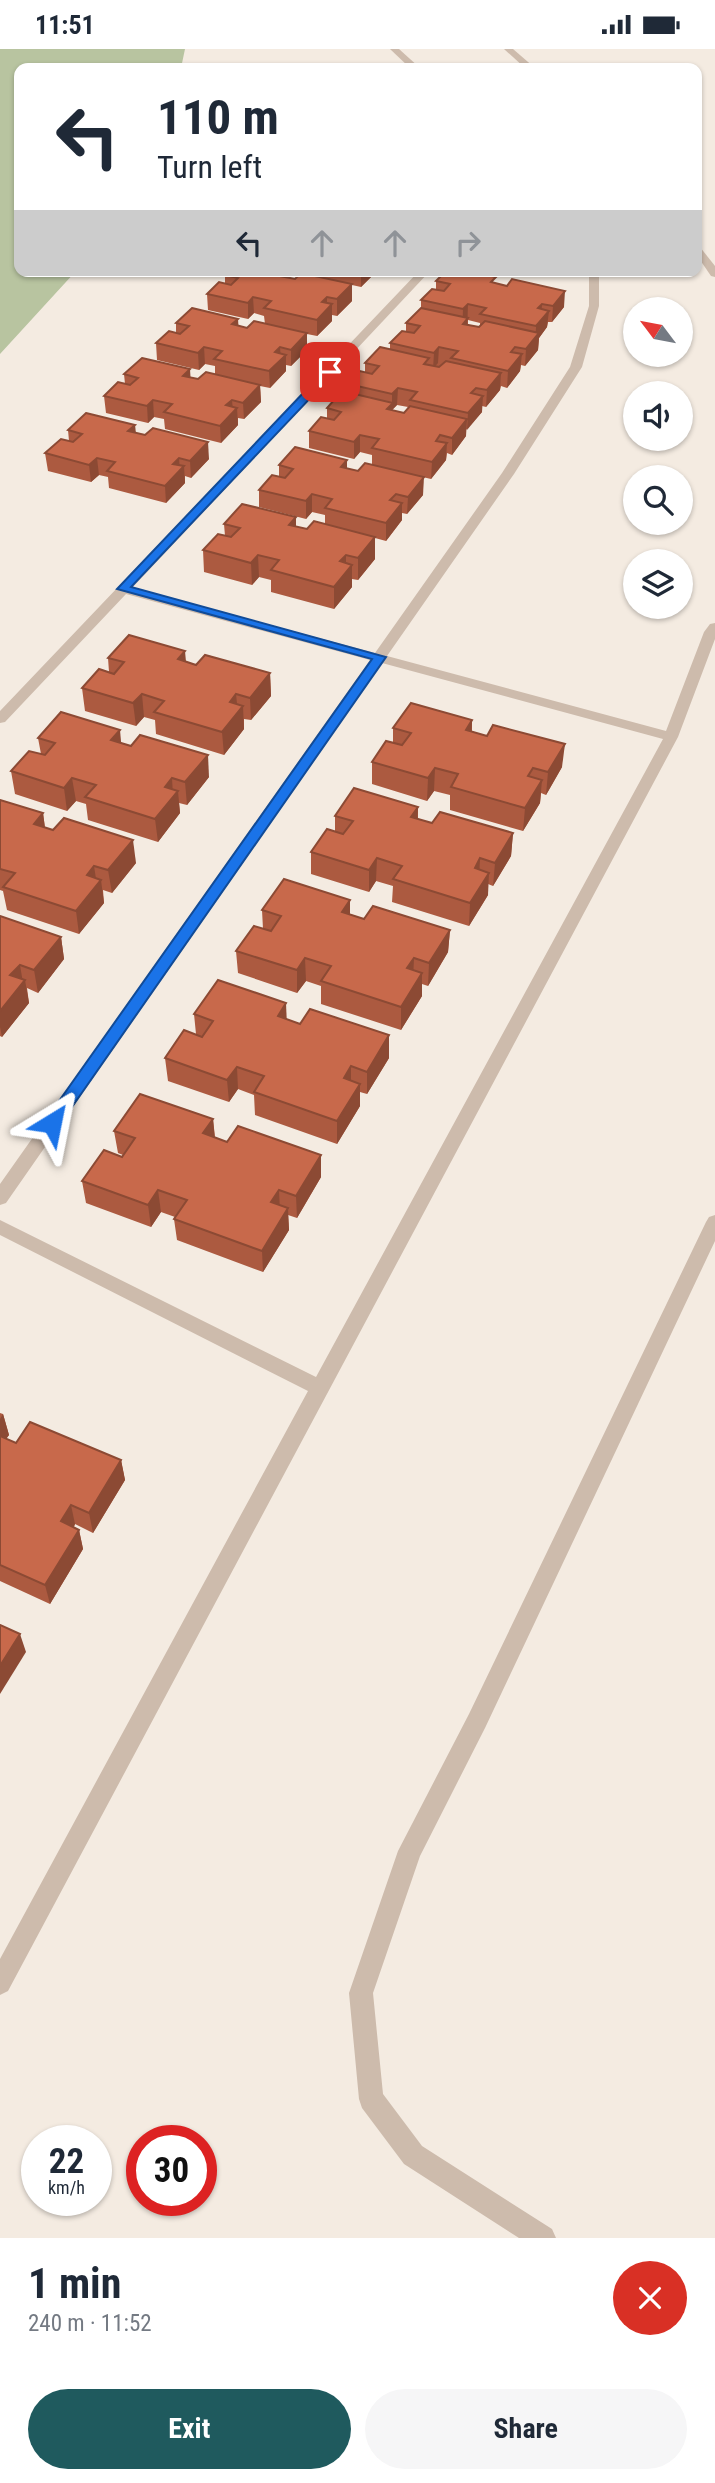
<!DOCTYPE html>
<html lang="en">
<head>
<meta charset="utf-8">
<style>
	:root { --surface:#fff; --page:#f6f6f7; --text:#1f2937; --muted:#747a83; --accent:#1f5a5e }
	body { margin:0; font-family:"Roboto Condensed",sans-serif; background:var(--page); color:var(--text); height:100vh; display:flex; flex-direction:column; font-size:26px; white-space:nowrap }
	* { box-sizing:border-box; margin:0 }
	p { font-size:23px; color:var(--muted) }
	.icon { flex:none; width:38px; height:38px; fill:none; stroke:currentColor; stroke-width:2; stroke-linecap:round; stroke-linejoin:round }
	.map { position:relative; height:2189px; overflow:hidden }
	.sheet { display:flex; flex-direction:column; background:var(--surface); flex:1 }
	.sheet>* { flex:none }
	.guide { position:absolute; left:14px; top:14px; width:688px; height:214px; border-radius:14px; box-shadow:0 2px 5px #0004; background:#fff; color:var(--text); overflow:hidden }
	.needle { width:46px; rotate:302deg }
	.tools { position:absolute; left:623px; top:248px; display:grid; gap:14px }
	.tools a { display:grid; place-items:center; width:70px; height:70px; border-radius:50%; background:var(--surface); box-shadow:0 2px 5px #0004; font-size:35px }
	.speed { position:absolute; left:21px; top:2076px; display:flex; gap:14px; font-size:35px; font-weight:700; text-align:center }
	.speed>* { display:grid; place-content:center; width:91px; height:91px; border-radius:50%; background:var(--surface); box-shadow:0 2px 5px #0004; line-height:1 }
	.speed small { font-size:18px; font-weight:400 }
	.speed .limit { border:10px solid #d22; background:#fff; color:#111 }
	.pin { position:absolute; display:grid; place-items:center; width:60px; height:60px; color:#fff; margin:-30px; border-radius:14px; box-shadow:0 4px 10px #0006 }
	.me { position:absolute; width:77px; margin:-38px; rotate:35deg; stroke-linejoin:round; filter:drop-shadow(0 0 5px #0008) }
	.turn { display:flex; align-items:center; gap:24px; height:147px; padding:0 28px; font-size:32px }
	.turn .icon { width:91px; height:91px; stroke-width:2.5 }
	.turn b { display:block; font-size:49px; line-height:60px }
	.lanes { display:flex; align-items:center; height:66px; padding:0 28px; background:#0003; justify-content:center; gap:35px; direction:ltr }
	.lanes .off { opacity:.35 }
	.round { display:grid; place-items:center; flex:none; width:74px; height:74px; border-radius:37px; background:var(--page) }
	.head { display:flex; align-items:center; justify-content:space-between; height:119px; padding:0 28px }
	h1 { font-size:42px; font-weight:700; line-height:52px }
	.cta { display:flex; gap:14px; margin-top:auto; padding:14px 28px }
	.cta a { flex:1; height:80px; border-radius:42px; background:var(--accent); color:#fff; font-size:28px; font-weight:700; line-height:80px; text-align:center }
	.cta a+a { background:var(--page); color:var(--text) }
	.status { display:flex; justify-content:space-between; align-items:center; height:49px; padding:0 35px; background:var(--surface); direction:ltr }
	.status svg { height:19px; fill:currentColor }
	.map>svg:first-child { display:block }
	.green { fill:#b8c4a0 }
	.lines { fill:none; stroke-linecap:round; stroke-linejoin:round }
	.street { fill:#cdbbac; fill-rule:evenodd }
	.wall { fill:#ac5a40; fill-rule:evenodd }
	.shaded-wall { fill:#8c4a34 }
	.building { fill:#c8694b; stroke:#8c4a34; stroke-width:2 }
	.route { fill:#1a73e8; stroke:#114b97; stroke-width:2 }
</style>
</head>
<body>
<div class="status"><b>11:51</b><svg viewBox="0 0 49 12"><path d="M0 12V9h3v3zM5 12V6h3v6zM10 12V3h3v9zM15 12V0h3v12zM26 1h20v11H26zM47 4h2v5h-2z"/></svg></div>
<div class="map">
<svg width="715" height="2189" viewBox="0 0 715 2189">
	<rect width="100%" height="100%" fill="#f4ebe1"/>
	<path class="green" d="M0,0H185L181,19H19V222H76L0,305Z"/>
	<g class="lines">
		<g class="street">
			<path d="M390,0H399L420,19H410Z"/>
			<path d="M504,0H513L535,19H525Z"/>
			<path d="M696,193L715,217V228L711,227L696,205Z"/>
			<path d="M419,222H430L132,539L375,604L502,424L570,318L589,257V222H599V257L582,318L514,425L387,607L666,682L704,583L710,575L715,574V590L678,688L8,1942L0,1946V1910L308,1342L0,1186V1171L316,1328L663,690L382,614L6,1154L0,1156V1135L370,611L126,545L5,673L0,674V662Z"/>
			<path d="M715,1166V1192L485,1679L420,1807L373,1944L383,2045L422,2097L552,2180L556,2189H519L404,2115L362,2059L359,2050L349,1944L398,1802L469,1665L706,1173L709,1168Z"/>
		</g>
	</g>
	<g class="wall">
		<path d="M229,222H285V228L295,230L310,226V222H375V224L361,238L352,236V252L337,267L332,266V272L317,287L307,285V301L291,317L286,316V322L270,339L260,337L261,353L244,370L238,369V376L221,394L165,380L164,370L154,368L148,374L106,364L104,347L125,335L124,325L190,320V328L198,330L215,325V317L205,315L199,321L157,311L156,294L176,284V274L238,270V277L247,279L265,275L264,267L254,264L248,270L208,261L207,245L225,234V226Z"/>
		<path d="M436,232L496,234L564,258L552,273H548L547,278L539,289L538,301L525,317L521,316L520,322L507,339L501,337L500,341L486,358L482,357V363L466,381V387L452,406L447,404L446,411L431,430L372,416V406L360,403L354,410L309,399V382L327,369V359L348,343V335L365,323V314L390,300V294L406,283V274L421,259V251L436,241ZM468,271L480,274V277L479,278L468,276ZM397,356L408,358L404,364L392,361Z"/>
		<path d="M68,381L136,384L209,410L191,429L185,427V434L166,454L109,439L108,428L99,426L91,433L48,422L45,404L69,392Z"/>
		<path d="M347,411V419L423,446L407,465L402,464V471L386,492L375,489V510L358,531L352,530V538L334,560L271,543V531L259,528L252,536L204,523L203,501L225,487L224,475L296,478L307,480L325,474V466L312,463L306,470L259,458V441L279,428V416Z"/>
		<path d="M108,609L186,613L196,616L270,624L271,647L251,671L244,670V680L224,706L156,685L155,671L144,668L136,677L85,662L82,639L109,623Z"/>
		<path d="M472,671V682L562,718L546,746L541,744L540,754L523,782L450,761V746L434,742L427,752L372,735V713L393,694V679Z"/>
		<path d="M38,689L121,694L209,728L187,756L179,754L180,764L158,793L88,771L86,755L76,752L67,762L15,745L11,722L41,705Z"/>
		<path d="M0,751L43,764L45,779L136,814L112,844L103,841L104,854L79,885L7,861L3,842L0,841Z"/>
		<path d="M418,758V770L432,774L513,784L511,807L493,837L488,835V846L469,877L392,853L393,837L376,832L369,843L311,825V803L335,782V767Z"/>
		<path d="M262,861L350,865L364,870L450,881L448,903L428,937L422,935V947L401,981L321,955V937L306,932L297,944L238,924L236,902L263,880Z"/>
		<path d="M0,867L61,888L64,910L38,944L27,939L29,954L2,988L0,987Z"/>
		<path d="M194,965L287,970L300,975L389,986V1009L367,1045L360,1043V1057L337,1095L255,1066L254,1046L238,1040L229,1053L168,1032L165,1009L196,985Z"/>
		<path d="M213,1070L215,1088L227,1093L321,1106V1128L297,1169L288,1166L289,1181L263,1223L177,1191L174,1170L175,1168L161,1163L151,1178L86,1154L82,1132L123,1106L118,1104L114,1082Z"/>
		<path d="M0,1364L3,1365L9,1386L6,1390L16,1394L121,1411L125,1431L93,1484L75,1475L74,1478L79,1481L83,1500L50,1555L0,1532Z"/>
	</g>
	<g class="shaded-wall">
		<path d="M361,222H375V224L361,238Z"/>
		<path d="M352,235V252L337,267V250Z"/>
		<path d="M565,242L564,258L552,273L553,257Z"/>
		<path d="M253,248L254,264L248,270V254Z"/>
		<path d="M327,248V260L332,255V272L317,287V271L322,253Z"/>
		<path d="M468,255L467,286L462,291L463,260Z"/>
		<path d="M542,255L541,271L549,262L547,278L539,289L538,301L525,317L526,300L535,289L538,259Z"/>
		<path d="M238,270L239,286L232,275Z"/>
		<path d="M307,284V301L291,317V301Z"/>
		<path d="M204,298L205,315L199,321L198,304Z"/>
		<path d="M280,298L281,311L286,306V322L270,339L269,322L275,303Z"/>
		<path d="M439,298L438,314L433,320L434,304Z"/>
		<path d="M522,305L520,322L507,339L508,322Z"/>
		<path d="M190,320L191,337L183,327Z"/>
		<path d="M501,324L500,341L486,358L487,341Z"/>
		<path d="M260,336L261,353L244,370L243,354Z"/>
		<path d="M398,339L397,356L392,361L387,360L392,354V345Z"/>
		<path d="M483,347L482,363L467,381L468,364Z"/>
		<path d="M153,351L154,368L148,374L147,357Z"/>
		<path d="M232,351L233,363L237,359L238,376L221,394L220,377L226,356Z"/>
		<path d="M467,370L466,387L452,406V389Z"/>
		<path d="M135,376L137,393L128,382Z"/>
		<path d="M360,386V403L354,410V393Z"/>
		<path d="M208,393L209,410L191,429L190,412Z"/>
		<path d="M447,394L446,411L431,430L432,413Z"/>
		<path d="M97,409L99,426L91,433L89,416Z"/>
		<path d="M179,409L180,422L184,417L185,434L166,454L165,437L173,415Z"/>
		<path d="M347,411V428L341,418Z"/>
		<path d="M424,428L423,446L407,465L408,448Z"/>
		<path d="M312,445V463L306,470V452Z"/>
		<path d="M402,454V471L386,492V474Z"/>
		<path d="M296,468V490L289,476Z"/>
		<path d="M375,488V510L358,531V509Z"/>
		<path d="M258,506L259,528L252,536L251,514Z"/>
		<path d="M346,506V523L352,516V538L334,560V538L340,512Z"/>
		<path d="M185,602L187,624L178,610Z"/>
		<path d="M270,624L271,647L251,671L250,649Z"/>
		<path d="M142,645L144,668L136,677L133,654Z"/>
		<path d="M236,645L238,664L243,657L244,680L224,706L222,683L230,653Z"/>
		<path d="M472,671L471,694L466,681Z"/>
		<path d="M120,681L122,704L111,691Z"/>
		<path d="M565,695L562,718L546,746L548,723Z"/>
		<path d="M208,706L209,728L187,756L185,733Z"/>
		<path d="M435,719L434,742L427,752L428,729Z"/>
		<path d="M72,729L76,752L67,762L64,739Z"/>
		<path d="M172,729L173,747L178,742L180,764L158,793L155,770L165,738Z"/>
		<path d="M542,731L540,754L523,782L525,759Z"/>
		<path d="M418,758L417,781L411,768Z"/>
		<path d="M43,764L46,787L34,775Z"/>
		<path d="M513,784L511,807L493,837L495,814Z"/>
		<path d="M133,791L136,814L112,844L108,821Z"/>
		<path d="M377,809L376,832L369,843V821Z"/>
		<path d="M480,809L479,832L475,819Z"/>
		<path d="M94,817L97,836L101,831L104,854L79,885L76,862L87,826Z"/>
		<path d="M489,824L488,846L469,877L470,854Z"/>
		<path d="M350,851V874L342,863Z"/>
		<path d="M450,881L448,903L428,937L429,914Z"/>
		<path d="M61,888L64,910L38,944L34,921Z"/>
		<path d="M305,909L306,932L297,944V921Z"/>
		<path d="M414,909L413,932L407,919Z"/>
		<path d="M20,916L23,934L25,931L29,954L2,988L0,978V962L10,926Z"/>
		<path d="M422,924V947L401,981V958Z"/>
		<path d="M286,954L287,977L278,967Z"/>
		<path d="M389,986V1009L367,1045V1023Z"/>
		<path d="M351,1017V1040L344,1029Z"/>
		<path d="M237,1018L238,1040L229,1053L227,1031Z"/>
		<path d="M360,1035V1057L337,1095V1072Z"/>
		<path d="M213,1070L215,1092L203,1084Z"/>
		<path d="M321,1106V1128L297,1169L296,1147Z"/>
		<path d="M158,1141L161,1163L151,1178L148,1156Z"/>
		<path d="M279,1141L280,1163L271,1153Z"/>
		<path d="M288,1159L289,1181L263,1223L262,1202Z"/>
		<path d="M3,1365L9,1386L0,1398V1370Z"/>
		<path d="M121,1411L125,1431L93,1484L89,1464Z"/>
		<path d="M71,1456L75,1475L66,1492L61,1472Z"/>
		<path d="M79,1481L83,1500L50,1555L45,1536Z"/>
		<path d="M20,1585L26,1603L0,1645V1617Z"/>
	</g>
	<g class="building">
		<path d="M229,222H284L280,227L295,230L301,224L352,235L337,250L327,248L322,253L332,255L317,271L264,259L271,252L253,248L248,254L207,245L219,233L231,236L238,229L225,226Z"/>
		<path d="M446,222H469L496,228L491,233L507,237L512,230L565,242L553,257L542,255L538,259L549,262L536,277L480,265L486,259L468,255L463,260L421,251L432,240L444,242L450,235L436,232Z"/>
		<path d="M192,259L238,270L232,275L247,279L254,272L307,284L291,301L280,298L275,303L286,306L269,322L214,310L222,302L204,298L198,304L156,294L169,282L180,285L189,277L176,274Z"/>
		<path d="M421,259L468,269L463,275L479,278L485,272L539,284L526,300L515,298L511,303L522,305L508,322L451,309L458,302L439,298L434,304L390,294L402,282L414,284L420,277L406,274Z"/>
		<path d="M380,298L429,309L424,315L439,318L446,312L501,324L487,341L476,339L471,344L483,347L468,364L410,351L417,343L398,339L392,345L348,335L360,322L372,325L379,317L365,314Z"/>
		<path d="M142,309L190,320L183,327L198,330L206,323L260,336L243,354L232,351L226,356L237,359L220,377L164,363L172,355L153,351L147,357L104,347L118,333L130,336L138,329L124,325Z"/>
		<path d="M342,342L393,354L387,360L404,364L410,357L467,370L452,389L440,386L436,392L447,394L432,413L372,399L379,390L360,386L354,393L309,382L321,368L334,371L341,363L327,359Z"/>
		<path d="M86,364L135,376L128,382L145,386L153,379L208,393L190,412L179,409L173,415L184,417L165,437L107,422L115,413L97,409L89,416L45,404L61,390L73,393L82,385L68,381Z"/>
		<path d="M295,398L347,411L341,418L358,422L365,414L424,428L408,448L396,445L390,451L402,454L386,474L325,459L332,450L312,445L306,452L259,441L272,426L285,429L293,420L279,416Z"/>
		<path d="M242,455L296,468L289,476L307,480L314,472L375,488L358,509L346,506L340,512L352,516L334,538L271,521L279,511L258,506L251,514L203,501L218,485L231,488L240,479L224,475Z"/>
		<path d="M129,586L185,602L178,610L196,616L205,606L270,624L250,649L236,645L230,653L243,657L222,683L154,663L164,652L142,645L133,654L82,639L99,620L114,625L124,613L108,609Z"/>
		<path d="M411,654L472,671L466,681L487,687L493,676L565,695L548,723L533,719L528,727L542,731L525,759L451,738L458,725L435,719L428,729L372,713L386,692L402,696L411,684L393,679Z"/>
		<path d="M61,663L120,681L111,691L131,697L140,686L208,706L185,733L172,729L165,738L178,742L155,770L85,748L96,736L72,729L64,739L11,722L29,702L45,706L55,694L38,689Z"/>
		<path d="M354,739L418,758L411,768L432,774L440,763L513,784L495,814L480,809L475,819L489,824L470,854L393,830L402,817L377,809L369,821L311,803L327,780L343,785L353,772L335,767Z"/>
		<path d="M0,751L43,764L34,775L53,781L64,769L133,791L108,821L94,817L87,826L101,831L76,862L3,838L15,824L0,820Z"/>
		<path d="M284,830L350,851L342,863L364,870L373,857L450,881L429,914L414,909L407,919L422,924L401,958L321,932L331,917L305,909L297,921L236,902L254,877L271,882L281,867L262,861Z"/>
		<path d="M0,867L61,888L34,921L20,916L10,926L25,931L0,962Z"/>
		<path d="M218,931L286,954L278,967L300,975L310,960L389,986L367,1023L351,1017L344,1029L360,1035L337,1072L254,1043L264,1027L237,1018L227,1031L165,1009L184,981L202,988L213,972L194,965Z"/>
		<path d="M140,1045L213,1070L203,1084L227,1093L238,1077L321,1106L296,1147L279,1141L271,1153L288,1159L262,1202L174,1170L187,1151L158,1141L148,1156L82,1132L104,1101L122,1108L135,1089L114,1082Z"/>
		<path d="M30,1373L121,1411L89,1464L71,1456L61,1472L79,1481L45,1536L0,1516V1387L16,1394Z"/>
		<path d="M0,1576L20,1585L0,1617Z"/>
	</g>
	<path class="route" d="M326,320L335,323L131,538L386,608L58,1078H47L44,1074L47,1069L372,610L117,540Z"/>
</svg>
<div class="tools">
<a><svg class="needle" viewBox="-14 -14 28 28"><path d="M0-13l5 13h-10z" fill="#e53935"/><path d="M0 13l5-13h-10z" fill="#747a83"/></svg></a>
<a><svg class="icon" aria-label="sound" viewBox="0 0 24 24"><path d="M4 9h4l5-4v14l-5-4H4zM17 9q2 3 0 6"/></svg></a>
<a><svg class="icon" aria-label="search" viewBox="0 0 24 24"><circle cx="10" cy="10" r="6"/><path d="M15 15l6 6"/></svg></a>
<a><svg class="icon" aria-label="layers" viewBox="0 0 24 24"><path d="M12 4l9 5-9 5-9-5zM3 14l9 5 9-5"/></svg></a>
</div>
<div class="speed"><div>22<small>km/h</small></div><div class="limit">30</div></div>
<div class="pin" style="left:330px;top:323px;background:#d93025"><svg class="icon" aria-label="arrive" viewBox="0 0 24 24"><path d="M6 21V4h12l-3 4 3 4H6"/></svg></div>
<svg class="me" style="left:52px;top:1074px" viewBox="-20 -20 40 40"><path d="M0-17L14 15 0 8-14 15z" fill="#1a73e8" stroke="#fff" stroke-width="4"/></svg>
<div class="guide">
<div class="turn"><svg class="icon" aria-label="left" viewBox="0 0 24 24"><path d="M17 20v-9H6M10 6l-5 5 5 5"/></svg><div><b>110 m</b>Turn left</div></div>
<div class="lanes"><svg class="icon" aria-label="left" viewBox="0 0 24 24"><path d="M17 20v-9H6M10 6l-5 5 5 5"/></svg><svg class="icon off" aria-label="ahead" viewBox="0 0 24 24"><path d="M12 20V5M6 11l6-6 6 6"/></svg><svg class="icon off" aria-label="ahead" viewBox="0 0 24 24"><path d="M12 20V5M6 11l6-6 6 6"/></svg><svg class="icon off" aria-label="right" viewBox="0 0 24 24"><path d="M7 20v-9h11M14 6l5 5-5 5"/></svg></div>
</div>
</div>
<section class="sheet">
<div class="head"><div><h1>1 min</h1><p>240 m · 11:52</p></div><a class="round" style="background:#d93025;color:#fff"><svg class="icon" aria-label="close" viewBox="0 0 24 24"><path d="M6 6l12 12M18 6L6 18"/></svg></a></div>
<div class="cta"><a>Exit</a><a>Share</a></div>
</section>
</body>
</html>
